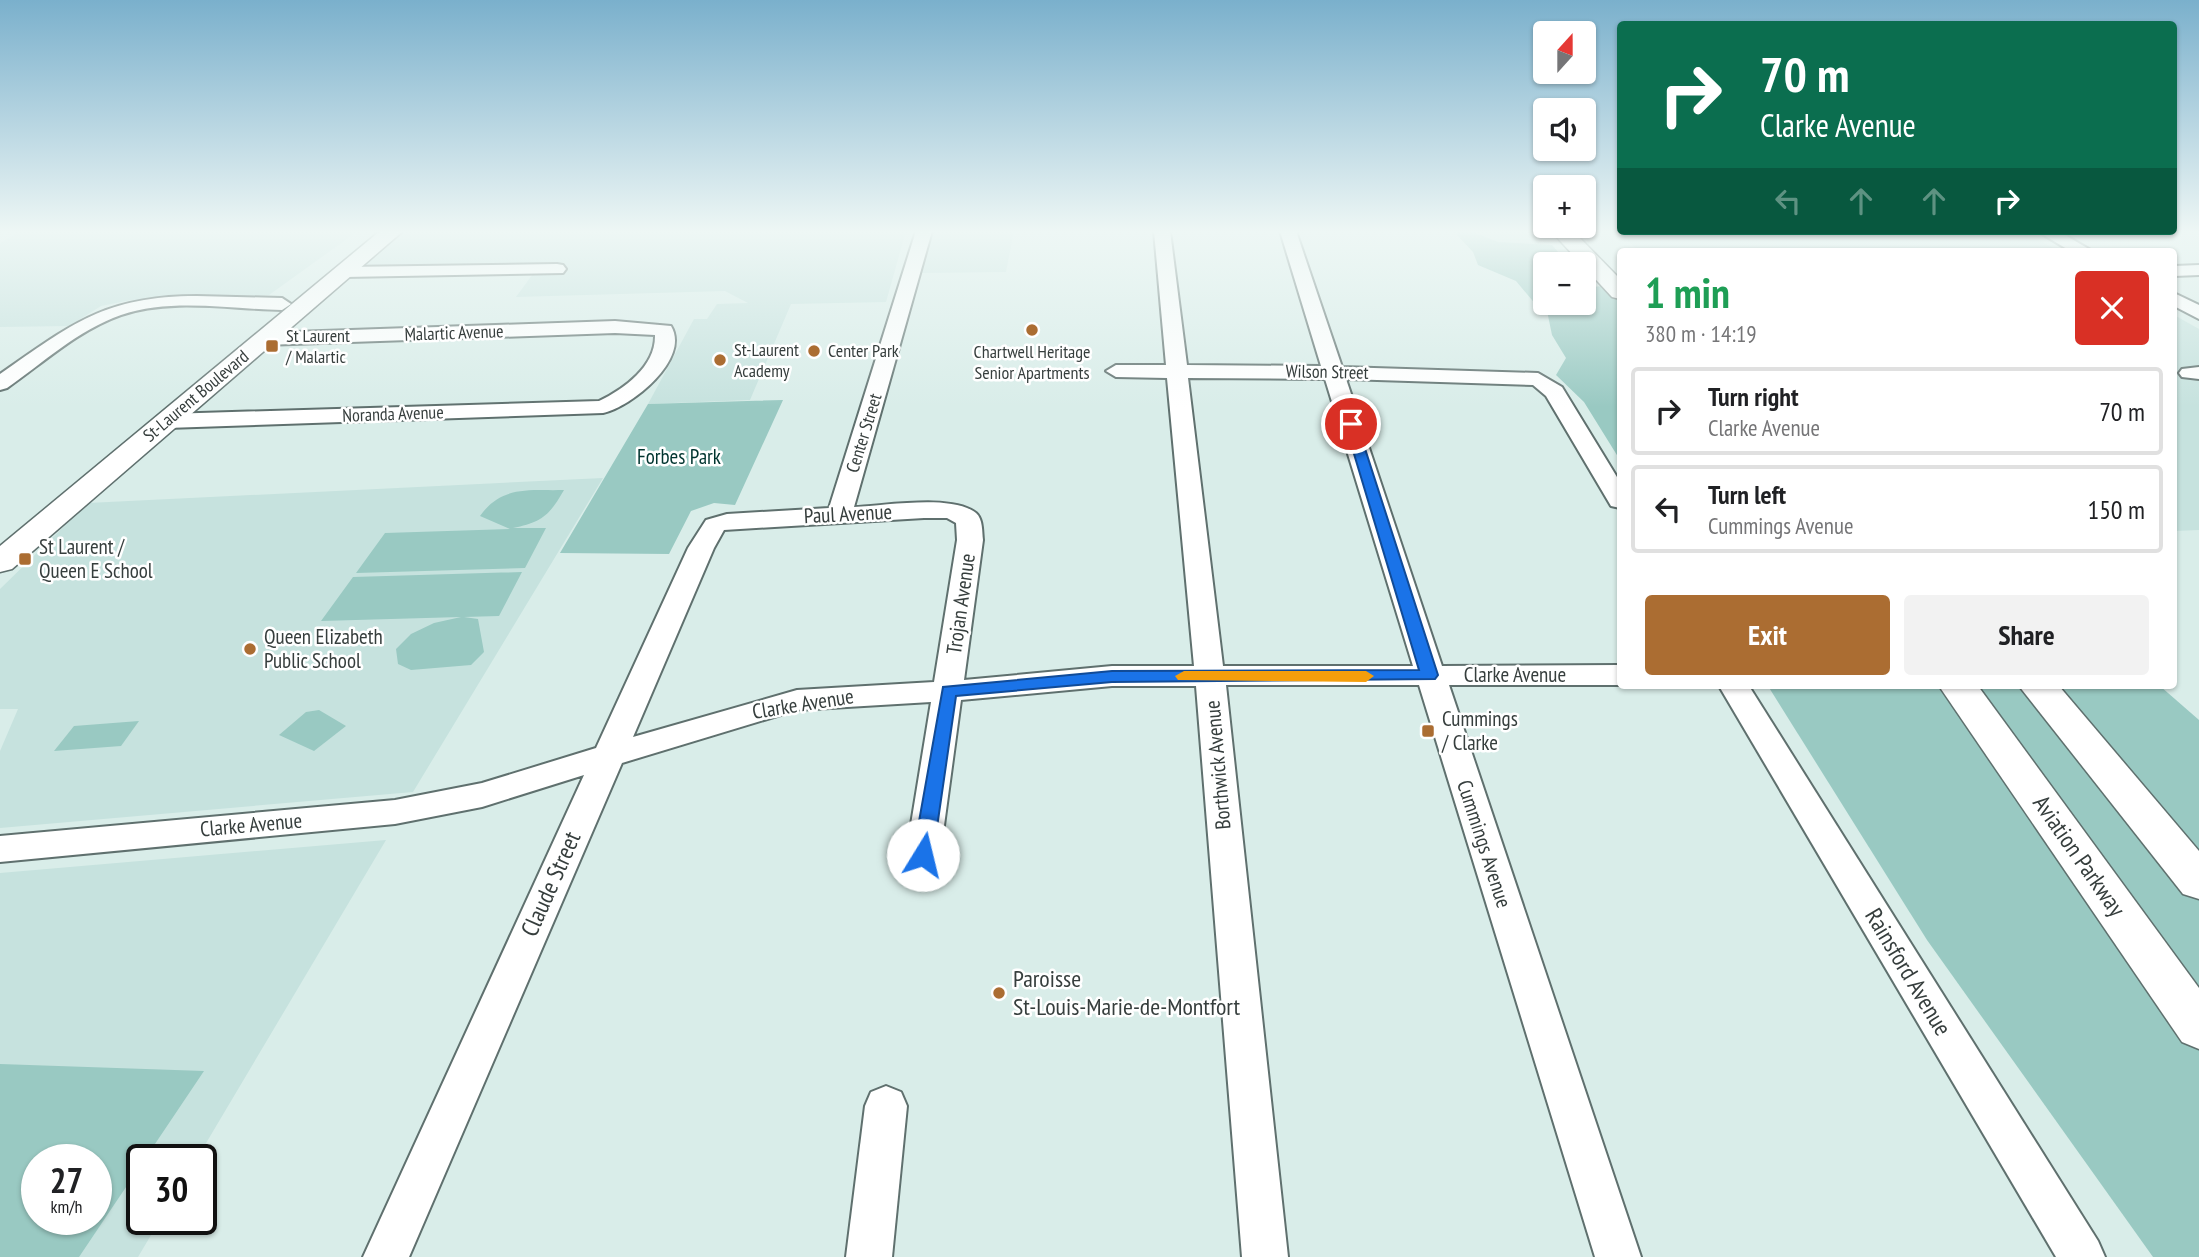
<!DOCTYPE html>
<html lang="en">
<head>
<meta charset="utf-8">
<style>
	:root { --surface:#fff; --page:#f2f2f2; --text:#202124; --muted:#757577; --line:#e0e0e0; --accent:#ab6d32 }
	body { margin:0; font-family:"PT Sans Narrow",sans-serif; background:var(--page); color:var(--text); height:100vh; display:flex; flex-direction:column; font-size:26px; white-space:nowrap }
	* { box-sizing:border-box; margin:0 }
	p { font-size:23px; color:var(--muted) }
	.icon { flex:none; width:38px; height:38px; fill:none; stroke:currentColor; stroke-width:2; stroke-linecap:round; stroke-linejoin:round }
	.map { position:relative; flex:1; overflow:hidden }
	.sheet { position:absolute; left:1617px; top:248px; width:560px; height:441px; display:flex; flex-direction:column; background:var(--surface); border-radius:7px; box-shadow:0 2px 5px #0004 }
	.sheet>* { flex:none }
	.hud { position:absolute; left:1617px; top:21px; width:560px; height:214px; border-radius:7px; box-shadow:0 2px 5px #0004; background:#0b6e4f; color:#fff; overflow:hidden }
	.needle { width:46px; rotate:21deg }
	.controls { position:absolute; left:1533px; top:21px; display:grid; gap:14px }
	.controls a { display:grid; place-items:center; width:63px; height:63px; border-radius:7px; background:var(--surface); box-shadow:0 2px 5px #0004; font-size:35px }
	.speed { position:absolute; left:21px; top:1144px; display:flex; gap:14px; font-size:35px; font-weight:700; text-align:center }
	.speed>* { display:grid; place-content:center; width:91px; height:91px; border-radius:50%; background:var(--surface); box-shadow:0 2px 5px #0004; line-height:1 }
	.speed small { font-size:18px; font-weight:400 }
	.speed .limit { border:4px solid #111; border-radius:10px; background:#fff; color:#111 }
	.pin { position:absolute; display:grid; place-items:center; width:60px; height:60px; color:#fff; margin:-30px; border:4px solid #fff; border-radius:50%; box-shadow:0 2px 7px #0007 }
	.me { position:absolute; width:77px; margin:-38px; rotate:9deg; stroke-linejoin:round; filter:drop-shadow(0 0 5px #0008) }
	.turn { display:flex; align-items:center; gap:24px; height:147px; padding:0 28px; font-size:32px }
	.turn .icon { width:91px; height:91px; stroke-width:2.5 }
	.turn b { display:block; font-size:49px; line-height:60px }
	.lanes { display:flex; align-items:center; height:66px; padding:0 28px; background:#0003; justify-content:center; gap:35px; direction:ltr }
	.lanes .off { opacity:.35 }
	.round { display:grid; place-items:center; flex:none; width:74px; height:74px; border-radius:7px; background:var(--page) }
	.overview { display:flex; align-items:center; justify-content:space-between; height:119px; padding:0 28px }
	h1 { font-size:42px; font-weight:600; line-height:52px; color:#1e9e55 }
	.primary-button { display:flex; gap:14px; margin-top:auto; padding:14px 28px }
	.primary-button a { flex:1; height:80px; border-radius:7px; background:var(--accent); color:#fff; font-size:28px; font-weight:600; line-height:80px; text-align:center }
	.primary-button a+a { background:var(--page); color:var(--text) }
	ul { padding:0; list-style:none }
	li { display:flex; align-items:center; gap:21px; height:88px; margin:0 14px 10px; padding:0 14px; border:4px solid var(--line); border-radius:7px }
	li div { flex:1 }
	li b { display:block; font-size:26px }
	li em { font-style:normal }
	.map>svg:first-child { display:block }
	.built { fill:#c6e2de; fill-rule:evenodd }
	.green { fill:#99c9c2; fill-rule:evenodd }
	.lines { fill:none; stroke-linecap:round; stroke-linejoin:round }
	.minor-casing { stroke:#5f706e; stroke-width:4 }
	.major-casing { stroke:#5f706e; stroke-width:3 }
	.minor { fill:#fff; fill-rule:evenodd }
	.major { fill:#fff; fill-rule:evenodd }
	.route { fill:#1a73e8; stroke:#114b97; stroke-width:2 }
	.slow { fill:#f59e0b }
	.poi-dot { fill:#ab6d32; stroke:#fff; stroke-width:2.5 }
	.labels { text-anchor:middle; stroke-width:5; stroke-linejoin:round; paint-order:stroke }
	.far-street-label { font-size:18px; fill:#363e3d; stroke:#fff }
	.far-poi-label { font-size:18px; fill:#363e3d; stroke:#fff; text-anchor:start }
	.park-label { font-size:21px; fill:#013530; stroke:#fff }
	.street-label { font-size:21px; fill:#363e3d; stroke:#fff }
	.poi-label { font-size:21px; fill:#363e3d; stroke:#fff; text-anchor:start }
	.near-street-label { font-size:24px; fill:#363e3d; stroke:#fff }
	.near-poi-label { font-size:24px; fill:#363e3d; stroke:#fff; text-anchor:start }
</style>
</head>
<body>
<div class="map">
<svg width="2199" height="1257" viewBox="0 0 2199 1257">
	<rect width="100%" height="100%" fill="#d9ede9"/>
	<g class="built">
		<path d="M21,231H358L269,295L131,300L101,306L69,326L0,327V243Z"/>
		<path d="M401,231H906L886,302L791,304L750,400L648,404L694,319H707L717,304L748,303L725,291L516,297L538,267H364Z"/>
		<path d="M933,231H1014L1006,272L920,273Z"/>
		<path d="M1474,231H1530L1540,244L1487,245Z"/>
		<path d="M1617,231H2023L2060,252H1640Z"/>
		<path d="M2174,315L2199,329V530L2174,531Z"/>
		<path d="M603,478L413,792L0,828V751L18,709H0V589L88,503Z"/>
		<path d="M386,840L196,1160H142V1220H160L138,1257H0V873ZM37,1160H96V1220H37Z"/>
	</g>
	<g class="green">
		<path d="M1458,231L1473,232L1498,242L1552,245L1559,253V264H1545V303H1584V288L1620,284V460L1584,402L1556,375L1566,358L1552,335L1546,306H1537L1516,281L1478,265L1473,252L1457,235Z"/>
		<path d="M783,400L735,505L714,503L691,511L669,554L560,553L648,404Z"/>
		<path d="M564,490C549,516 542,522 513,528H546L525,568L356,573L385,533L510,529L480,516C502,485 529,491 564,490Z"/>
		<path d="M522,572L499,616L464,617L478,619L484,652L471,665L411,670L398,664L396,649L411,634L434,623L461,617L321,621L353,577Z"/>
		<path d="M1768,686H2160L2199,720V1257H2153L1927,940Z"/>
		<path d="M319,710L346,726L314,751L279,735L306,712Z"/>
		<path d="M139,721L121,746L54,751L74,726Z"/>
		<path d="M0,1064L204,1071L79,1257H0ZM96,1160V1220H37V1160Z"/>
	</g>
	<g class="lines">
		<defs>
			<g id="minor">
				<path d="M916,231H932L854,507C885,506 952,494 976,513C983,519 982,532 983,540L964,680L1112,666H1194L1167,378L1116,377L1106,371L1116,365H1166L1154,231H1170L1187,365L1321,366L1280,231H1296L1342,367L1538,373L1562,387L1620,482V508L1611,506L1546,396L1533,385L1346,379L1442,666L1620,665V685H1449L1641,1257H1595L1419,685H1226L1288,1257H1242L1196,686H1112L961,700L940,855L935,864L923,868L911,864L906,855L931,702L797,710L622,763L409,1257H363L584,775L482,807L395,824L0,862V836L395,800L482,783L596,748L688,548L706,520L727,514L829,508ZM1188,378L1325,379L1413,666H1223ZM924,518H947L956,523L957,540L934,682L797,690L633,737L714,548L724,530Z"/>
				<path d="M2037,231H2058L2094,252H2072Z"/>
				<path d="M557,264L563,265L566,269L563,273L344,277L335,272L344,267Z"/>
				<path d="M2199,265V275L2174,276V266Z"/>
				<path d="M2174,293L2199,305V319L2174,306Z"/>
				<path d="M197,296L282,298L291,304L282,310C230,309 170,298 121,315C78,330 43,363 7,388L0,390V374C72,324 105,296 197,296Z"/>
				<path d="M615,321L671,326C691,359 631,407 603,413L167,428L156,421L167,414L599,401C624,389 656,366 655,335L615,333L264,345L254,339L264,333Z"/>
				<path d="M2199,367V379L2182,377L2179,373L2182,369Z"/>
				<path d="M1719,686H1749L2098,1241L2105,1257H2056Z"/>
				<path d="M886,1086L901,1092L907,1106L892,1257H846L865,1106L871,1092Z"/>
			</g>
			<g id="major">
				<path d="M380,231H403L12,569L0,572V546Z"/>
				<path d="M1551,231H1573L1620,279V299L1612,297Z"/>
				<path d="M1939,686H1978L2199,988V1049L2182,1042Z"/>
				<path d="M2019,686H2059L2199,851V899L2183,894Z"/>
			</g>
		</defs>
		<use href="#minor" class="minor-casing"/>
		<use href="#major" class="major-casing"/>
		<use href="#minor" class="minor"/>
		<use href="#major" class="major"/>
	</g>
	<linearGradient id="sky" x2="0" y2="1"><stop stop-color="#7ab0cc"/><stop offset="0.57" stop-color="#eef7f5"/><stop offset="1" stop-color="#eef7f5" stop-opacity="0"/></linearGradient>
	<rect width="2199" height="407" fill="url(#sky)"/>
	<path class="route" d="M1351,420L1357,424L1438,675L1435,679L1112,682L956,696L933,855L930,861H916L913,855L943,687L1112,671L1419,670L1345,424Z"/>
	<path class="slow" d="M1184,671H1366L1374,676L1366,682L1178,680L1175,676Z"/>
	<g class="poi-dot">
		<circle cx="1032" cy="330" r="7"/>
		<rect x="265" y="339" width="14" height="14" rx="3.5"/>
		<circle cx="814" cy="351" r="7"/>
		<circle cx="720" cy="360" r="7"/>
		<rect x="18" y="552" width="14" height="14" rx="3.5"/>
		<circle cx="250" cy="649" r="7"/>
		<rect x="1421" y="724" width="14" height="14" rx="3.5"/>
		<circle cx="999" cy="993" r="7"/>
	</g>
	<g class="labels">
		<g class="far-street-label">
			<text transform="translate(454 333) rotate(-2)" y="6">Malartic Avenue</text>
			<text transform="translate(1327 372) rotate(1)" y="6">Wilson Street</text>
			<text transform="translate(196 396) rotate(-40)" y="6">St-Laurent Boulevard</text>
			<text transform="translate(393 414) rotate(-2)" y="6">Noranda Avenue</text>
			<text transform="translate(864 433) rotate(-73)" y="6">Center Street</text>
		</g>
		<g class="far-poi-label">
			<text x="286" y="342">St Laurent<tspan x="286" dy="21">/ Malartic</tspan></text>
			<text x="734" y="356">St-Laurent<tspan x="734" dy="21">Academy</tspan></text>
			<text x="828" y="357">Center Park</text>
			<text x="1032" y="358" text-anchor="middle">Chartwell Heritage<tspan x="1032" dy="21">Senior Apartments</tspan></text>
		</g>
		<g class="park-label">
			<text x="679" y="464">Forbes Park</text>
		</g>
		<g class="street-label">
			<text transform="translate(848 514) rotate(-3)" y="7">Paul Avenue</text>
			<text transform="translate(961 604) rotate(-82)" y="7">Trojan Avenue</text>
			<text x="1515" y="682">Clarke Avenue</text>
			<text transform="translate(803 704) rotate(-9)" y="7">Clarke Avenue</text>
			<text transform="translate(1218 765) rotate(-95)" y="7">Borthwick Avenue</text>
			<text transform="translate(251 825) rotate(-5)" y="7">Clarke Avenue</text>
			<text transform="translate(1484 844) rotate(72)" y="7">Cummings Avenue</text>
		</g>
		<g class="poi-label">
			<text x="39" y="554">St Laurent /<tspan x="39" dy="24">Queen E School</tspan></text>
			<text x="264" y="644">Queen Elizabeth<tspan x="264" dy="24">Public School</tspan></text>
			<text x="1442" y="726">Cummings<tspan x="1442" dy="24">/ Clarke</tspan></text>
		</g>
		<g class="near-street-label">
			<text transform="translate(2079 856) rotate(55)" y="8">Aviation Parkway</text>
			<text transform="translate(551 884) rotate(-66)" y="8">Claude Street</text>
			<text transform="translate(1908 972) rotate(59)" y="8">Rainsford Avenue</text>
		</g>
		<g class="near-poi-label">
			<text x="1013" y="987">Paroisse<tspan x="1013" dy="28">St-Louis-Marie-de-Montfort</tspan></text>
		</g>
	</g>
</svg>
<div class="controls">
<a><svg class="needle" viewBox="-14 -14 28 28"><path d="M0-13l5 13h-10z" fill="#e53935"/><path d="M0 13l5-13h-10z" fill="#757577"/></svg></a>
<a><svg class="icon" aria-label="sound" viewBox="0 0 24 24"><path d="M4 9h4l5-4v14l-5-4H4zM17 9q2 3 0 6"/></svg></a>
<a>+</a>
<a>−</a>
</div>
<div class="speed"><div>27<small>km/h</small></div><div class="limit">30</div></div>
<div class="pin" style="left:1351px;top:424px;background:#d93025"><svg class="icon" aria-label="arrive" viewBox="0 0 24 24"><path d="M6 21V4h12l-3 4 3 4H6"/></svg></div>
<svg class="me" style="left:923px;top:855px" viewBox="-20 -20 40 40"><circle r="19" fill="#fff"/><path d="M0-13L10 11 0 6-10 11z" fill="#1a73e8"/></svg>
<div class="hud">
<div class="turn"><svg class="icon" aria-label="right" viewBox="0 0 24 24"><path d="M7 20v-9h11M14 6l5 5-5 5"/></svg><div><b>70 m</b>Clarke Avenue</div></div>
<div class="lanes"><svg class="icon off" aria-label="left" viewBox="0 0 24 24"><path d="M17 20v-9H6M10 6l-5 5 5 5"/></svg><svg class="icon off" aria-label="ahead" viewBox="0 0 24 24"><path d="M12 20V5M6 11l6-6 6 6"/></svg><svg class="icon off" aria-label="ahead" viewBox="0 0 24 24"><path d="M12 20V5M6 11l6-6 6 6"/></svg><svg class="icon" aria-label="right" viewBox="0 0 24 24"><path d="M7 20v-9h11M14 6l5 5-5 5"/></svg></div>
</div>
<section class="sheet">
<div class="overview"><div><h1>1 min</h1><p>380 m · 14:19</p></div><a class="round" style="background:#d93025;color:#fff"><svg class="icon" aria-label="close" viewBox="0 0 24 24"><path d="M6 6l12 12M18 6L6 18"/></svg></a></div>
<ul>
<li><svg class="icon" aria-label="right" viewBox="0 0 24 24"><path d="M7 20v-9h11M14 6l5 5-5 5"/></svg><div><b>Turn right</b><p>Clarke Avenue</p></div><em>70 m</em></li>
<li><svg class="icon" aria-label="left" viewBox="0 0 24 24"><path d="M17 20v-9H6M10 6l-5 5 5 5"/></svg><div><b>Turn left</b><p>Cummings Avenue</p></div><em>150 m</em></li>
</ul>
<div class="primary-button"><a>Exit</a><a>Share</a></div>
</section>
</div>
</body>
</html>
